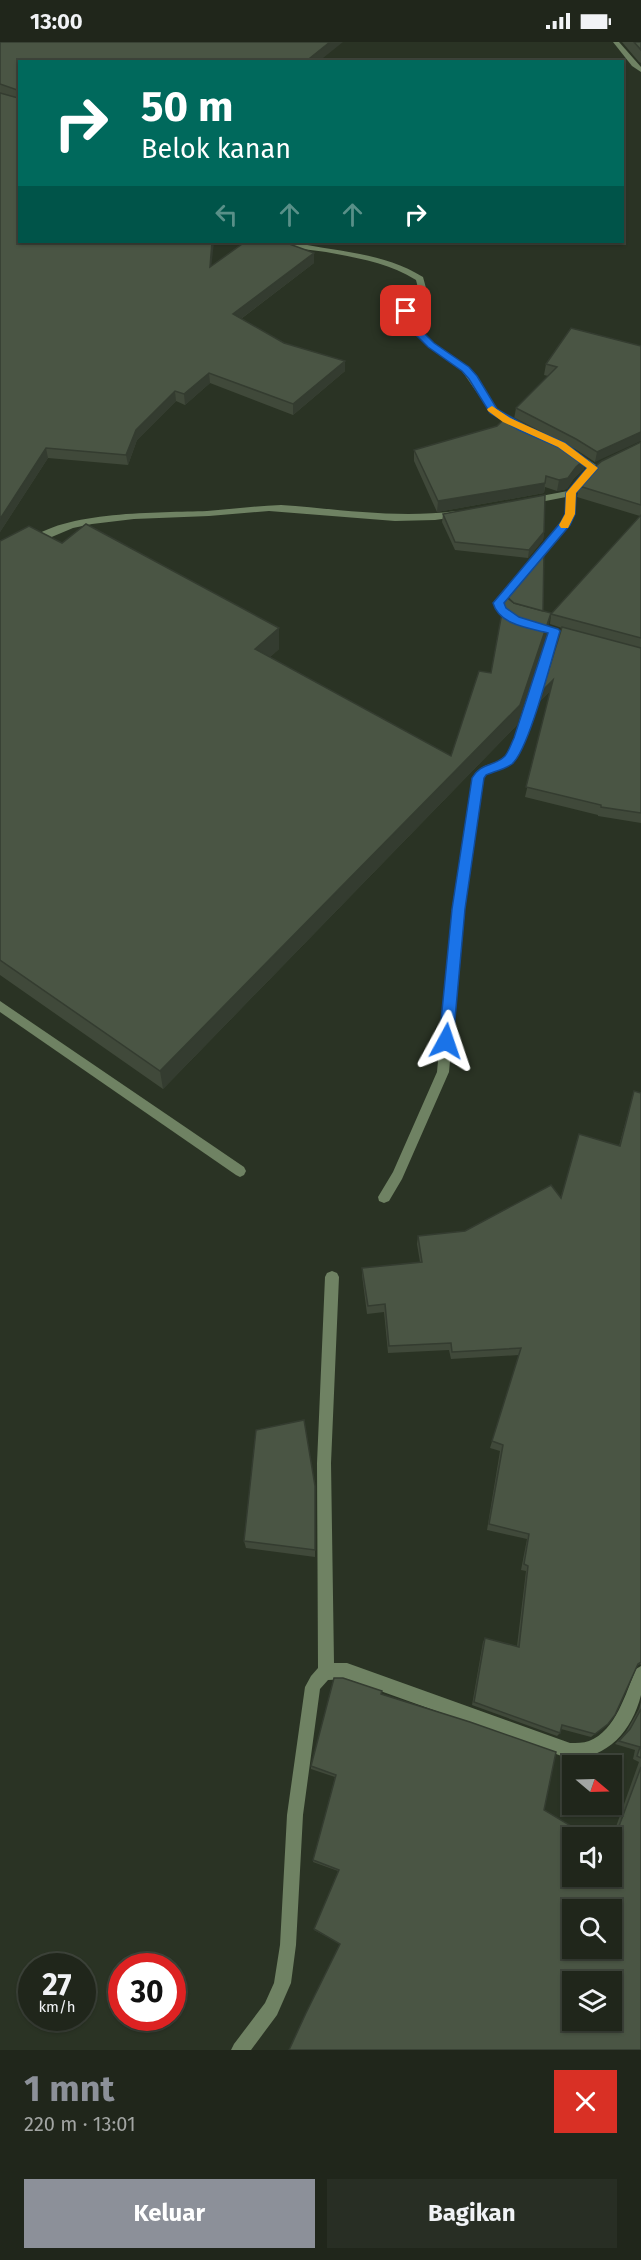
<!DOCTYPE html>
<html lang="id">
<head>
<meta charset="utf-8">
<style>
	:root { --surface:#20261b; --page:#282e24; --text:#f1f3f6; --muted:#a2a5a3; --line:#3d433a; --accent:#8c9099 }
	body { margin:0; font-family:"Fira Sans",sans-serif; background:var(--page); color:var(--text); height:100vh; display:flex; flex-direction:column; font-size:22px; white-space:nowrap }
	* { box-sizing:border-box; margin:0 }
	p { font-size:20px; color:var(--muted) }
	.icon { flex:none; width:33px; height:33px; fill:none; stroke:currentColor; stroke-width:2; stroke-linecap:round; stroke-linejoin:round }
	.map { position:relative; height:2008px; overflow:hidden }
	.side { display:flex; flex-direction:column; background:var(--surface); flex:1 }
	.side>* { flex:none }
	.banner { position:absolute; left:18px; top:18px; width:606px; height:183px; border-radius:0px; box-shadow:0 2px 4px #0004,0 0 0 2px var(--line); background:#00695c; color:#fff; overflow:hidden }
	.needle { width:39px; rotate:109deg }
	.controls { position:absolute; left:562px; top:1713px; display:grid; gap:12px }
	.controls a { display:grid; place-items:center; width:60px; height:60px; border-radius:0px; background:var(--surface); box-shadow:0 2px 4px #0004,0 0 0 2px var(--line); font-size:30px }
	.speed { position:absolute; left:18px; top:1911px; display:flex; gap:12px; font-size:30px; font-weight:700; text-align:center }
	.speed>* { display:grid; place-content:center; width:78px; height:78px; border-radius:50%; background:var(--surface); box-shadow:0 2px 4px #0004,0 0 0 2px var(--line); line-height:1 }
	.speed small { font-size:15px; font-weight:400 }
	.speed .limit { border:9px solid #d22; background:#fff; color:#111 }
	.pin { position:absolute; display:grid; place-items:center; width:51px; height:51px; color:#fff; margin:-26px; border-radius:12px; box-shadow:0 3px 9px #0006 }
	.me { position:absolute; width:66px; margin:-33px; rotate:5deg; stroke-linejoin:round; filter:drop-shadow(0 0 4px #0008) }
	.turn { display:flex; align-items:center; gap:21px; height:126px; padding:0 24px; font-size:27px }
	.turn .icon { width:78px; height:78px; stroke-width:2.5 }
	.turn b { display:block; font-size:42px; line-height:51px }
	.lanes { display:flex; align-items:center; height:57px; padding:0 24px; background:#0003; justify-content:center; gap:30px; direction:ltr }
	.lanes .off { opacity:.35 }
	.round { display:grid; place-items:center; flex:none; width:63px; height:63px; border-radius:0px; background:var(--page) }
	.headline { display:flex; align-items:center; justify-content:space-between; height:102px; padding:0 24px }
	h1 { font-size:36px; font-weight:700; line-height:45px; color:var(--accent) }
	.action { display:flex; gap:12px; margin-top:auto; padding:12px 24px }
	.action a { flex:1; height:69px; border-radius:0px; background:var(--accent); color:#fff; font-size:24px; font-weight:700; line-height:69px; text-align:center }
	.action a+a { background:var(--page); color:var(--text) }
	.status { display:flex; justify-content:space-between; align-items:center; height:42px; padding:0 30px; background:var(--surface); direction:ltr }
	.status svg { height:16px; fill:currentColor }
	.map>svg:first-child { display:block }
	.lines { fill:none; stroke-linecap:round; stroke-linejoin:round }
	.lane { fill:#6f8263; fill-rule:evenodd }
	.street { fill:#6f8263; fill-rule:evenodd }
	.wall { fill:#40493a }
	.shaded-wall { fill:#343c30 }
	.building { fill:#4a5544; stroke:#343c30; stroke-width:1.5; fill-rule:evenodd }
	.route { fill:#1a73e8; stroke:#114b97; stroke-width:1.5 }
	.slow { fill:#f59e0b }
</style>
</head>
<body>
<div class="status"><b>13:00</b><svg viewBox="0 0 49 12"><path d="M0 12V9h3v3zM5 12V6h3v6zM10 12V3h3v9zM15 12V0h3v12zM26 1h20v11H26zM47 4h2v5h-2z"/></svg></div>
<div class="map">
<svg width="641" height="2008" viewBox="0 0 641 2008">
	<rect width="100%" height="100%" fill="#2a3324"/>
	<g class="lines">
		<path class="lane" d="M0,959L244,1125L246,1129L244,1133L240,1135L236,1133L0,970Z"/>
		<g class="street">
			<path d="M613,0H619L641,25V30L632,24Z"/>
			<path d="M280,200H292C337,210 383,210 423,235L426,246L409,265L421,288L434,301L468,325L497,367L522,382V386H516L491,371L462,329L428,305L414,291L401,265L418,246L416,238C389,221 358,216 326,210C312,208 292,207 280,200Z"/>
			<path d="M573,407L596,423L597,426L575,451V472L569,483L504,561L505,566L520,578L518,580C507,582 497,571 494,561L562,480L565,472L566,455L530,462L525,459L530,456L568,449L587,426L570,412V408Z"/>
			<path d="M281,463C340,467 397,477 456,469L461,472L456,475L435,478L395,479L269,469L209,474L134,477L92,482L73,486L35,502H29L27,500C62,468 161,471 207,469C232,467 256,464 281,463Z"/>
			<path d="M555,586L560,589C552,612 525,710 511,721C504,727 493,729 485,733L483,736L464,866L449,1030L402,1137L389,1159L384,1161L379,1159L378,1155L393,1130L437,1030L452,866L473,736C481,719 494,725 505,714C510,709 512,702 515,696L550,589Z"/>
			<path d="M332,1229L337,1231L339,1235L331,1421L334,1621H347L570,1701C577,1701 583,1701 589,1699C616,1689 626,1650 636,1627L641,1624C641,1633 641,1644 641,1653C632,1689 608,1716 570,1717L347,1637L328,1638L320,1647L303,1773L296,1903L291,1941L277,1973L251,2008H231L234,2002L265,1961L274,1941L280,1903L287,1773L305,1645L311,1634L318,1626L317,1421L325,1235L327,1231Z"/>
		</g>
	</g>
	<g class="wall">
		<path d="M0,0L20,20V200L211,224L314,221L241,277L284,301L345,319V329L293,373L210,341L185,363L176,359L137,398L128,423L48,416L0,490Z"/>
		<path d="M622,0H641V21L639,20Z"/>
		<path d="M641,304L595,420L575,407L514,377L516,366L548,334L544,333L546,322Z"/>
		<path d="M641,400V781L598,774V773L525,755L550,649L540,659L542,649L562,586L550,582L551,572L640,474L577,455L579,444Z"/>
		<path d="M414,408L586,416L584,427L574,436L567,447L557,449L545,445L544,451L437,470L414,419Z"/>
		<path d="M443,472L544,490L543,498L528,516L455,508L442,480Z"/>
		<path d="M0,499L62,501L279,607L270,615L451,714L491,631L507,555L547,593L517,683L163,1047L0,933Z"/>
		<path d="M634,1049L641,1623L640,1622L637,1624L608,1682L591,1695L561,1687L560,1691L557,1694L472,1663L483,1600L485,1596L517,1604L526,1529L521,1528L527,1497L487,1488L500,1409L490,1406L519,1313L451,1317L449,1308L388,1311L384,1270L367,1272L362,1233V1226L420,1220L417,1202L418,1194L465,1189L560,1156L619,1104Z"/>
		<path d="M315,1444V1515L246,1506L244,1499Z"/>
		<path d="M381,1652L544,1768L612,1834V1796L639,1720L633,1717L635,1708L615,1702L626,1690L639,1667L641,1660V2008L340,1902L314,1888L338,1829L313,1820L335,1735L311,1727V1724Z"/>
	</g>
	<g class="shaded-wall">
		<path d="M330,0H343L318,20H305Z"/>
		<path d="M212,200H214L210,236V225Z"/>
		<path d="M314,211V221L234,282L233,272Z"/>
		<path d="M345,319V329L293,373V362Z"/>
		<path d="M209,331L210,341L185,363L184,352Z"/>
		<path d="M175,349L176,359L137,398L128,423L126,413L136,388Z"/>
		<path d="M641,390V399L595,420L597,410Z"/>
		<path d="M46,406L48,416L0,490V477Z"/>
		<path d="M586,416L584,427L574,436L567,447L557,449L559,438Z"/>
		<path d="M545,441L544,451L437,470L438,459Z"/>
		<path d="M544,490L543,498L528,516L529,508Z"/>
		<path d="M551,571L547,593L517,683L163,1047L160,1029L520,663Z"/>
		<path d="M279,586V607L256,628L255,607Z"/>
		<path d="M553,638L551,648L540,659L542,649Z"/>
	</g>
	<g class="building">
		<path d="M0,0H330L305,20H20V49L0,42Z"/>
		<path d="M634,0H641V8Z"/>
		<path d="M0,51L18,56L20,55V200H212L210,225L245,200H284L314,211L233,272L284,301L345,319L293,362L209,331L184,352L175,349L136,388L126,413L46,406L0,477Z"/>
		<path d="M571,286L641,304V390L597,410L576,397L516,366L557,325L546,322Z"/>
		<path d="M508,373L567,404L586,416L576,425L568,436L559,438L546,434L545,441L438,459L414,408L497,384Z"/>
		<path d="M641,400V463L579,444L586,432L602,419Z"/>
		<path d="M545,453L544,490L529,508L455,500L443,472Z"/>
		<path d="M641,473V596L551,572Z"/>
		<path d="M86,482L279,586L255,607L451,714L479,629L491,631L505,554L514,561L551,571L520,663L160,1029L0,918V499L29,484L62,501Z"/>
		<path d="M544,509L543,569L514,561L507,555Z"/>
		<path d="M562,585L641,606V771L601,765V763L526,745L553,638L542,649Z"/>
		<path d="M634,1049L641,1051V1620L638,1622L615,1673L608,1682L595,1692L562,1683L560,1691L474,1660L485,1596L519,1605L528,1524L524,1522L529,1492L489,1482L503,1403L492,1399L521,1306L452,1310L451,1301L389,1304L385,1262L368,1264L362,1226L422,1220L418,1194L465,1189L551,1143L561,1156L579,1092L620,1104Z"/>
		<path d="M304,1378L315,1444V1508L244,1499L256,1388Z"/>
		<path d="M334,1636H343L382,1649L381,1652L470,1680L556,1710L544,1768L591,1796H573V1834H612V1803L641,1725V2008H289L306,1971L340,1902L314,1887L339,1828L313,1818L336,1733L311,1724ZM573,1868H612V1906H573ZM573,1940H612V1978H573Z"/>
		<path d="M641,1667V1716L637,1714L640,1705L619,1699L630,1687Z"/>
	</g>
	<path class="route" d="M403,267H409L421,288L434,301L469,325L477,334L497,367L526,384L565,401L598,426L576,451L575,472L570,483L504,561L506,566L519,575L558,587L560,589C552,615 529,708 512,722C505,727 493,730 486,733L484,736L465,867L453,999L451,1003H441L439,999L452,867L472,736C481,720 494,725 505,714C509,709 511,702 514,696L548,591C529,586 499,583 493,561L561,480L565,472L566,451L587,426L558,405L519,388L490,371L469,337L462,329L428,305L414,291L401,269Z"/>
	<path class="slow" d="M492,364L510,376L565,401L598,426L576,451L575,472L568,486H561L559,483L565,472L566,451L587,426L558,405L503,380L488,369L487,367Z"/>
</svg>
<div class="controls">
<a><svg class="needle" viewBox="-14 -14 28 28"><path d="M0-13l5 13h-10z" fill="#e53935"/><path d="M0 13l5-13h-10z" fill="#a2a5a3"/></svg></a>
<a><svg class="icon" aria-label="sound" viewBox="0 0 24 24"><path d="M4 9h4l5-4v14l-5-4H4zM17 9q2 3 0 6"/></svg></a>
<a><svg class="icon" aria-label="search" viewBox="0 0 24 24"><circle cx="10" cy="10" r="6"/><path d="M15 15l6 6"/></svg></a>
<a><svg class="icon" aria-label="layers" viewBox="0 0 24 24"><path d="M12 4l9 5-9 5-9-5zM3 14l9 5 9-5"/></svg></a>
</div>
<div class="speed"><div>27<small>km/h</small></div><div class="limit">30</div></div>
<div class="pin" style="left:406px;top:269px;background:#d93025"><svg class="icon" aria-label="arrive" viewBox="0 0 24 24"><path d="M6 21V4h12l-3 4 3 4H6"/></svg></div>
<svg class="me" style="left:446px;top:999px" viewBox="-20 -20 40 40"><path d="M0-17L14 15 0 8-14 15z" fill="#1a73e8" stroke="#fff" stroke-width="4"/></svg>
<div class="banner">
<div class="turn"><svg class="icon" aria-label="right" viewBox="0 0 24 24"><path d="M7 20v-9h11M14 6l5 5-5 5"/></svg><div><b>50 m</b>Belok kanan</div></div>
<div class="lanes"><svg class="icon off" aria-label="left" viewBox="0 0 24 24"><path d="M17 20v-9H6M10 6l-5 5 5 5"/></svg><svg class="icon off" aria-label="ahead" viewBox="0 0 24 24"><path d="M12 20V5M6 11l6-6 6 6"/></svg><svg class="icon off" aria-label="ahead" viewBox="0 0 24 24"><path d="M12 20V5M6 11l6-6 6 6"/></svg><svg class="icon" aria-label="right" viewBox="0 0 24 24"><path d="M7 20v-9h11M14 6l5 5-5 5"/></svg></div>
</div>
</div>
<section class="side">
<div class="headline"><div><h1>1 mnt</h1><p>220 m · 13:01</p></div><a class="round" style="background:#d93025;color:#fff"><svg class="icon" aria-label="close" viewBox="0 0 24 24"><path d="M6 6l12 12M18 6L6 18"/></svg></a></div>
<div class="action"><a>Keluar</a><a>Bagikan</a></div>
</section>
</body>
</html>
